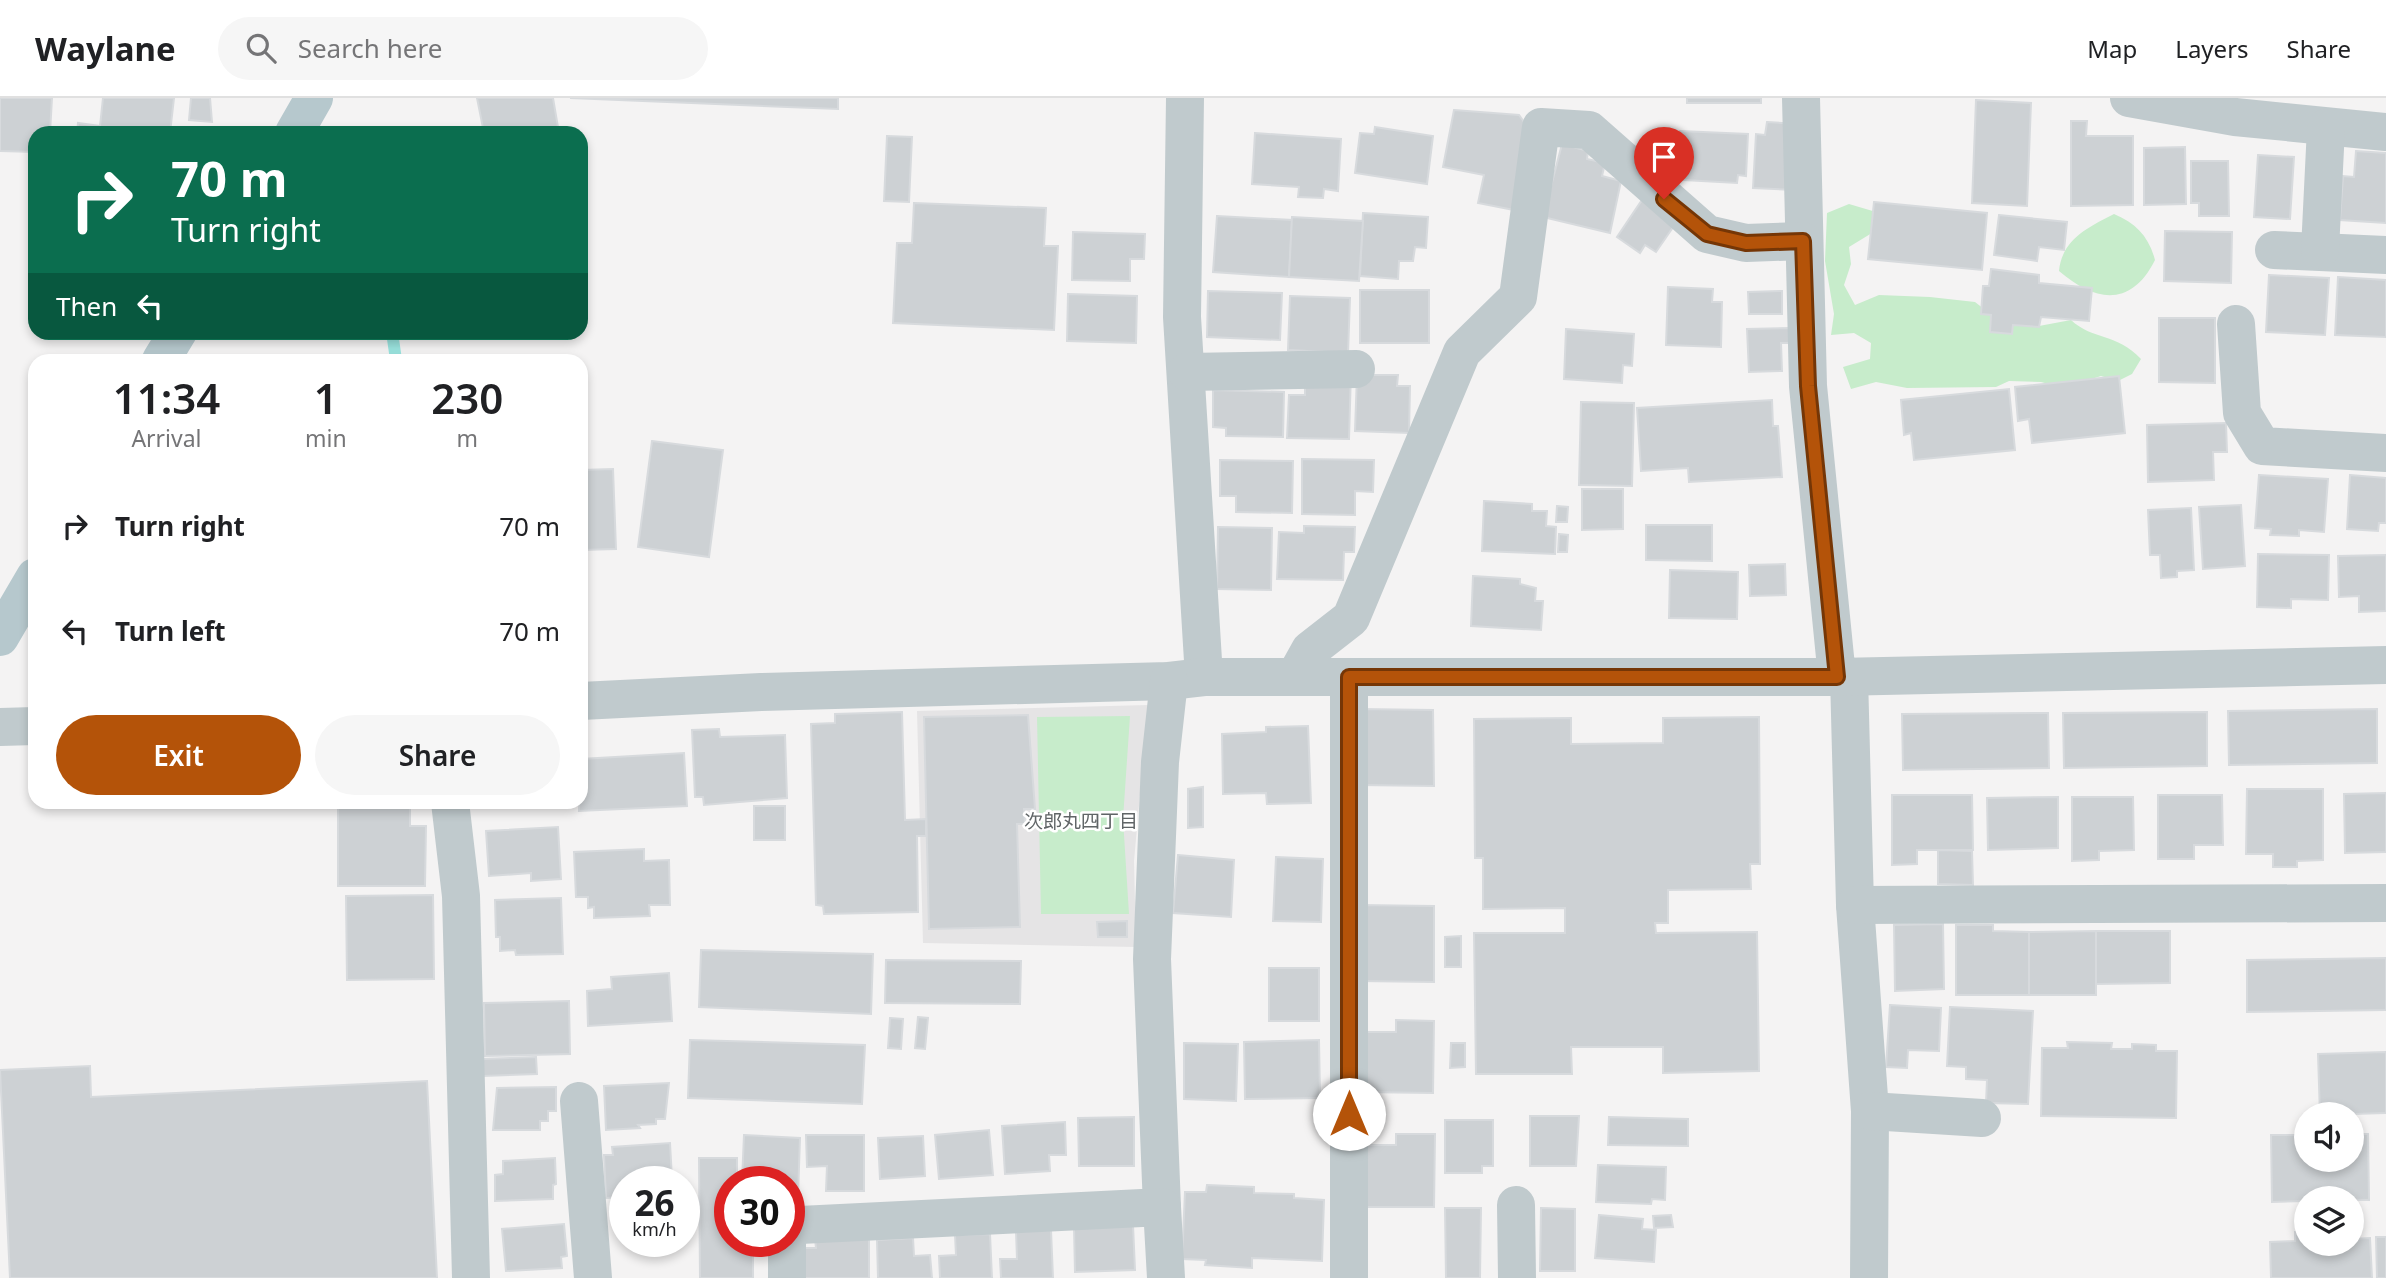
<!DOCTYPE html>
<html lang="en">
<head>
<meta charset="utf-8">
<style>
	:root { --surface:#fff; --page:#f6f6f6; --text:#202124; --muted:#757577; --line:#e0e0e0; --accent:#b45309 }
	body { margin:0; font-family:"Noto Sans","Noto Sans JP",sans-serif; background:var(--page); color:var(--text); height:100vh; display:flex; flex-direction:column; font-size:26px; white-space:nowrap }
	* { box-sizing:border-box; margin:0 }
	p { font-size:23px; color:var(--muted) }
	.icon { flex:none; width:38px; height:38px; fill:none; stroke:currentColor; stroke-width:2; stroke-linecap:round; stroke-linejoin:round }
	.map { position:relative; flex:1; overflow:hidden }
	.details { position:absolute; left:28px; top:256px; width:560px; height:455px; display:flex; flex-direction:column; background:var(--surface); border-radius:21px; box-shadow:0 4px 10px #0003 }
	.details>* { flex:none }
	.top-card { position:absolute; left:28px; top:28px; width:560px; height:214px; border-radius:21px; box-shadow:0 4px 10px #0003; background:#0b6e4f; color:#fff; overflow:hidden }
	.controls { position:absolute; left:2294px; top:1004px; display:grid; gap:14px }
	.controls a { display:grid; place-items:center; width:70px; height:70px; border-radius:50%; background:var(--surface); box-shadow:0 4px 10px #0003; font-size:35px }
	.speed { position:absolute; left:609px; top:1068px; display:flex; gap:14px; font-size:35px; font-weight:700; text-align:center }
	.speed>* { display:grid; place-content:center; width:91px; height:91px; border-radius:50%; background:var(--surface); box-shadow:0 4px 10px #0003; line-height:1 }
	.speed small { font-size:18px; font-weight:400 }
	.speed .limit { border:10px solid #d22; background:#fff; color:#111 }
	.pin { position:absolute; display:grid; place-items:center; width:60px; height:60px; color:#fff; margin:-72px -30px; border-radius:50% 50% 50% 0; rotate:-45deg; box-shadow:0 0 7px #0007 }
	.pin .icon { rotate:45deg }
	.me { position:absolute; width:77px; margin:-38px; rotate:0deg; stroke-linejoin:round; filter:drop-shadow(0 0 5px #0008) }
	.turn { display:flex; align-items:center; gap:24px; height:147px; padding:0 28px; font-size:32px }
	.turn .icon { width:91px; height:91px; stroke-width:2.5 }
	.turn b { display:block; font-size:49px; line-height:60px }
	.then { display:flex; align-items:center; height:66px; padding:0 28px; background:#0003; gap:14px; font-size:26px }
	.eta { display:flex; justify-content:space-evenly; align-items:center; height:119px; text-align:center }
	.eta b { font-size:42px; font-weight:600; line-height:49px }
	.cta { display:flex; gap:14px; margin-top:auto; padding:14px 28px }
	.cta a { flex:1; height:80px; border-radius:42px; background:var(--accent); color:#fff; font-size:28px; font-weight:600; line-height:80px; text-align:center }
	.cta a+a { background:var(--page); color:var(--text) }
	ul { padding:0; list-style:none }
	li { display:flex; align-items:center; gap:21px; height:105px; padding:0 28px }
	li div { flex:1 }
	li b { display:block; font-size:26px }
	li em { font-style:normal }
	header { display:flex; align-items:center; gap:42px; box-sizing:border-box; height:98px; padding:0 35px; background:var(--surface); border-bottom:2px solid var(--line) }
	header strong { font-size:33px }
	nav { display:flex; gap:38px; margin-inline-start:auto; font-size:24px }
	.search { width:490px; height:63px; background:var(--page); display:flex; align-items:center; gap:18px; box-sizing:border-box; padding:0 24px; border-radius:38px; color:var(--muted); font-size:26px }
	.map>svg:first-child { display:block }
	.education { fill:#e5e4e5 }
	.green { fill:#c7eccb }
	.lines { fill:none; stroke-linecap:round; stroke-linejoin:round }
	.stream { stroke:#9ae3de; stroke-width:12 }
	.building { fill:#cdd1d4; stroke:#d7dadd; stroke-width:2 }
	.minor { stroke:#c0cacd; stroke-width:38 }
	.major { stroke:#b6c8cd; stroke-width:38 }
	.route-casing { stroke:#753606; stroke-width:18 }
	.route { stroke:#b45309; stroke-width:12 }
	.labels { text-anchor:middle; stroke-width:5; stroke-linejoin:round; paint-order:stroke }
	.neighbourhood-label { font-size:19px; fill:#606567; stroke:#fff }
</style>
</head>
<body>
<header>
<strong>Waylane</strong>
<div class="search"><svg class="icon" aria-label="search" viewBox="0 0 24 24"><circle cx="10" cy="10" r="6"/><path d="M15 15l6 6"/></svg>Search here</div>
<nav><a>Map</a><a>Layers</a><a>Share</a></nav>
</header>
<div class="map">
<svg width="2386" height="1180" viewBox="0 0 2386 1180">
	<rect width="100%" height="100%" fill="#f4f3f3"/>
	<path class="education" d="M1148,607L1134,763L1136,849L923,845L917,613Z"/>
	<g class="green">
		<path d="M1849,106L1876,114L1885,127L1849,149L1851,166L1844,187L1855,207L1879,197L1930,199L1975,204L1984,211L2039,228L2071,222C2092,242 2117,235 2141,261L2132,276L2118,283L2101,278L2064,290L2041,284L2009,283L1996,289L1907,290L1876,284L1851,291L1843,269L1870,261L1871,245L1854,235L1831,237L1834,216L1825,163L1827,115Z"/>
		<path d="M2114,116C2136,125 2149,139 2155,162C2131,210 2095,204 2059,173C2062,141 2089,129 2114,116Z"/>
		<path d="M1130,618L1123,721L1129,816H1041L1037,619Z"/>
	</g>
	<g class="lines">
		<path class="stream" d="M392,234L396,262"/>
	</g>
	<g class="building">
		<path d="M0,0H52L50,35H35V54L0,53Z"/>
		<path d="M103,0H174L170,35H77L78,25L100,28Z"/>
		<path d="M191,0H210L212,24L189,22Z"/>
		<path d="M477,0H553L559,35H484Z"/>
		<path d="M570,0H838V11Z"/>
		<rect x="1687" y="0" width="74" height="5"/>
		<path d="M1976,2L2031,5L2027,108L1972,105Z"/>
		<path d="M1454,12L1519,17L1527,28L1514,112L1478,105L1484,77L1443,69Z"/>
		<path d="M2071,23H2087L2086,38H2133V107L2071,108Z"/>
		<path d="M1767,24L1798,26L1794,92L1753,90L1756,36L1765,37Z"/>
		<path d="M1375,29L1433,38L1427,86L1355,75L1360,35L1374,36Z"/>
		<path d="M1680,33L1748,36L1746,78L1738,77L1737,85L1684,82V77H1678Z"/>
		<path d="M1255,35L1341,41L1338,93L1324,91L1323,100L1298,99L1299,89L1252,86Z"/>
		<path d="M887,38L912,39L909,104L884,103Z"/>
		<path d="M1562,46L1588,53L1587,61L1605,65L1602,78L1621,83L1610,135L1543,119Z"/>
		<path d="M2185,49L2186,106L2144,107V50Z"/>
		<path d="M2356,53L2386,55V125L2340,122L2343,78L2354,79Z"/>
		<path d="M2258,57L2294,59L2290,121L2254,119Z"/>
		<path d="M2191,63H2228L2229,118H2199V105H2191Z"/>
		<path d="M1644,99L1678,122L1656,154L1645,147L1640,155L1617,139Z"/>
		<path d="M1874,104L1987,115L1982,172L1868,161Z"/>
		<path d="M914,105L1046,110L1044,148H1058L1054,232L893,225L897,145H912Z"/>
		<path d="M1363,115L1428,119L1426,150L1415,149L1413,163H1399L1398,181L1360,178Z"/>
		<path d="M1999,117L2067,124L2064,152L2039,149L2037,163L1994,157Z"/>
		<path d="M1217,118L1292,122L1289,179L1213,174Z"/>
		<path d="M1292,119L1363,123L1359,183L1289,179Z"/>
		<path d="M2165,133L2232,134L2231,185L2164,183Z"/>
		<path d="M1073,134L1145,136L1144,161H1130V183L1072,182Z"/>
		<path d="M1991,171L2039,177V185L2092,190L2089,223L2041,219L2039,229L2013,227L2012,236L1990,234L1991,217L1981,216L1983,188H1989Z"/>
		<path d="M2269,177L2329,180L2325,237L2266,234Z"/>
		<path d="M2338,179L2386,182V239L2335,237Z"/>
		<path d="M1668,189L1713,191L1712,204H1722L1721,249L1666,247Z"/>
		<rect x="1360" y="192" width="69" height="53"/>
		<path d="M1208,193L1282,195L1280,242L1207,239Z"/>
		<path d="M1782,193V216H1749L1748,194Z"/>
		<path d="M1068,196L1137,198L1136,245L1067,243Z"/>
		<path d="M1290,198L1350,200L1348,255L1288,252Z"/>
		<path d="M2159,220H2215V285L2159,284Z"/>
		<path d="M1792,230V245H1781L1782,273L1749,274L1747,231Z"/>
		<path d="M1566,231L1634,236L1632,268L1623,267L1622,285L1564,281Z"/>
		<path d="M1351,274L1349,341L1287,340L1289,297H1305V287Z"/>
		<path d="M1357,277H1398L1397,288H1410L1409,335L1355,333Z"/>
		<path d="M2119,278L2125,335L2032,345L2029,321L2018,323L2015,289Z"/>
		<path d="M2009,291L2015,352L1914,362L1911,335L1904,337L1901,302Z"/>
		<path d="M1213,292L1284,294L1283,339L1226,338V330L1213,329Z"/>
		<path d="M1772,302L1773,328H1778L1782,379L1689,384L1688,370L1641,373L1637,310Z"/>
		<path d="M1581,304L1634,305L1632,388L1579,387Z"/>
		<path d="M2226,325L2227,354H2213L2214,382L2148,384L2147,327Z"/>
		<path d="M652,343L723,352L709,459L638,449Z"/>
		<path d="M1302,361L1374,362L1373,394L1355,393V417L1302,416Z"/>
		<path d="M1220,362L1293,363L1292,415L1236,414V398H1220Z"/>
		<path d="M613,371L616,451L581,452V372Z"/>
		<path d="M2259,377L2328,381L2324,434L2299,432V438L2270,437L2271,431L2255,430Z"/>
		<path d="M2350,377L2386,380V425H2379L2378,433L2347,431Z"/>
		<path d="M1582,391H1623V431L1582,432Z"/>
		<path d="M1484,403L1532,406V413H1547L1546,428L1556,429L1555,456L1482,453Z"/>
		<path d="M2241,407L2245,468L2203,471L2199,409Z"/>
		<path d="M1557,408L1568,409L1567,424H1556Z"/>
		<path d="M2191,410L2194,472L2177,473V479L2161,480L2160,457H2150L2148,412Z"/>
		<path d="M1646,427H1712V463L1646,462Z"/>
		<path d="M1304,428L1355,429L1354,454H1344L1343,482L1277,481L1279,434L1304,435Z"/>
		<path d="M1218,429L1272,430L1271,492L1217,491Z"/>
		<path d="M1559,436L1568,437L1567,454H1558Z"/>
		<path d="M2258,456L2329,457L2328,502L2291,501V510L2257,509Z"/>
		<path d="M2386,457V513L2359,514V498L2339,499L2338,458Z"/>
		<path d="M1785,466L1786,497L1750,498L1749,467Z"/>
		<path d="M1670,472L1738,474L1737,521L1669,520Z"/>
		<path d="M1473,478L1520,481V486L1536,490L1535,503H1543L1541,532L1471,528Z"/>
		<path d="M1359,611L1433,612L1434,688L1359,687Z"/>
		<path d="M2377,611V665L2229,667L2228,613Z"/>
		<path d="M902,614L905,722L926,721V738H917L918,814L824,816L823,808L816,807L811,626L835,625V616Z"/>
		<path d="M2207,614V668L2064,670L2063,615Z"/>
		<path d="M2048,615L2049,670L1903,672L1902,616Z"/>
		<path d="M1028,617L1035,711H1024L1025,726H1017L1020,829L929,831L924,619Z"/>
		<path d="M1759,619L1760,766H1750L1751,791L1668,792V825H1655L1656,835L1757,834L1759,973L1663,975V949H1571L1572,976H1476L1474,835H1565V810L1483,811V760H1475L1474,621L1571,620V646L1663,645V620Z"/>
		<path d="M1308,628L1311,705L1267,706L1266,695L1223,696L1222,636L1266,634V629Z"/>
		<path d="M719,631L720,639L785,637L787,700L704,707L703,699H695L692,632Z"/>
		<path d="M684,655L687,708L579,713L581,661Z"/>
		<path d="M1203,689V729L1188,730V691Z"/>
		<path d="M2247,691H2323V762L2297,763V769H2273V756H2246Z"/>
		<path d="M2386,695V754L2345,755L2344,696Z"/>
		<path d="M1892,697H1972L1973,752H1917V766L1892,767Z"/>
		<path d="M2158,697H2222L2223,747H2194V761H2158Z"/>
		<path d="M2058,699V750L1988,752L1987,700Z"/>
		<path d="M2072,699H2133L2134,752L2099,753V762L2072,763Z"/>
		<path d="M338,704H410V728H426L425,788H338Z"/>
		<path d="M480,704H521L522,707L480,708Z"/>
		<rect x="754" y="708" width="31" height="34"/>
		<path d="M558,729L561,781L531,783V775L489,778L486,733Z"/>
		<path d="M644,751V763L669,762L670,807H649L650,818L594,820V809L588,810V799H576L574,754Z"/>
		<path d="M1938,752L1972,753L1973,787L1938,786Z"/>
		<path d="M1178,757L1234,762L1231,819L1173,815Z"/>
		<path d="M1276,759L1323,761L1321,824L1273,823Z"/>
		<path d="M433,797L434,881L347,882L346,798Z"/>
		<path d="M561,800L563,856L516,857L515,852L500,853V839H496L495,802Z"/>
		<path d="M1359,807L1434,808V884L1359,883Z"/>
		<path d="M1127,823V839H1098L1097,824Z"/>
		<path d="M1943,826L1944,891L1895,893L1894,827Z"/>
		<path d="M1956,827H1993V833L2029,834V897H1956Z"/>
		<path d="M2096,833H2170V885L2096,886Z"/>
		<path d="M2096,833V897H2029V834Z"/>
		<path d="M1461,838V869H1445V839Z"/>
		<path d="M701,852L873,856L871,916L699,909Z"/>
		<path d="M2386,860V912L2247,914V862Z"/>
		<path d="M886,862L1021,863L1020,906L885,905Z"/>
		<rect x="1269" y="870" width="50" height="53"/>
		<path d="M669,875L672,923L588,928L587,893L612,891L611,879Z"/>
		<path d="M569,903L570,956L485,958L484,905Z"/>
		<path d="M1890,907L1941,910L1939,953L1908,952L1907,970L1886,969Z"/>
		<path d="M1950,909L2033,913L2028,1006L1986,1005L1987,982L1966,981V969L1947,968Z"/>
		<path d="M918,919L928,920L925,951L915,950Z"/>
		<path d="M890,920L903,921L901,951L888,950Z"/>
		<path d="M1396,922L1434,923L1433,995L1359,994V934H1396Z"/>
		<path d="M690,942L865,947L862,1006L688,1000Z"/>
		<path d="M1319,942L1320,1000L1245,1001L1244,944Z"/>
		<path d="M2067,944L2112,945L2111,951H2132V946L2156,947V953H2177L2176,1020L2041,1018L2042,950H2068Z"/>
		<path d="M1184,945L1238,946L1236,1003L1184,1001Z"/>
		<path d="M1451,945H1465V969L1450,970Z"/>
		<path d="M2386,954V1015L2320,1017L2318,956Z"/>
		<path d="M536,959L537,976L483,978L482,961Z"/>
		<path d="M90,968L91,999L427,983L437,1180H10L0,972Z"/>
		<path d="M669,985L665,1021H656V1026L638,1027L640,1030L606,1032L604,988Z"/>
		<path d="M556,989V1013H548V1023H540V1032H493L497,990Z"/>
		<path d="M1530,1018H1579L1576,1068H1530Z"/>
		<path d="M1134,1019V1068H1079L1078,1020Z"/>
		<path d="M1609,1019L1688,1021V1048L1608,1047Z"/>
		<path d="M1445,1022H1493V1068H1482V1075H1445Z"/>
		<path d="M1065,1024L1066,1057H1049L1050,1073L1005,1076L1002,1028Z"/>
		<path d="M989,1032L993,1077L939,1081L935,1037Z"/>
		<path d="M1396,1036H1435L1434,1109H1359V1047H1396Z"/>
		<path d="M2352,1036H2368L2369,1102L2306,1101V1103L2272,1104L2271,1037H2306V1062H2352Z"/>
		<path d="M744,1037L800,1040L798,1098L789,1097V1083H742Z"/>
		<path d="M806,1037H864V1093H826L827,1068L807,1069Z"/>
		<path d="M923,1038L925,1078L880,1081L878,1040Z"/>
		<path d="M670,1045L672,1081L625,1083V1099L606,1100L604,1057H613L612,1049Z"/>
		<path d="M555,1060L556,1086L553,1087V1101L495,1103V1077L503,1076V1063Z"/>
		<path d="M699,1060H737V1083H730V1143H753V1180H700Z"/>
		<path d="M1598,1067L1666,1069L1665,1102L1652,1101L1651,1106L1596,1104Z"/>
		<path d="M1207,1087L1254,1089V1095L1294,1096V1100L1324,1102L1322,1163L1252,1160V1170L1205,1167L1206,1162L1182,1161L1185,1094H1206Z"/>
		<path d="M1445,1110H1481L1480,1180H1446Z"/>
		<path d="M1541,1110L1575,1111V1173H1540Z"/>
		<path d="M1599,1117L1643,1121L1642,1131L1656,1132L1654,1164L1595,1160Z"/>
		<path d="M1671,1117L1673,1129L1654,1130L1653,1118Z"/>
		<path d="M564,1126L567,1158L561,1159L562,1170L506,1173L502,1131Z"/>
		<path d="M1133,1127L1135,1172L1075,1174L1074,1129Z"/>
		<path d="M1051,1132L1053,1180H1001L1000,1161H1017L1016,1133Z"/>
		<path d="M2295,1134H2306V1146H2352V1141L2370,1140L2372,1180H2271L2270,1144L2295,1143Z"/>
		<path d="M990,1136L992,1180H940L939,1158L956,1157L955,1137Z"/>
		<path d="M2376,1139H2386V1180H2377Z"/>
		<path d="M869,1140V1180H802V1150H816L815,1141Z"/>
		<path d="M913,1140L914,1158L930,1157L932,1180H878L877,1142Z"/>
	</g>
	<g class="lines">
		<g class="minor">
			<path d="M1185,0L1182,219L1204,579"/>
			<path d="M1801,0L1808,288L1837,579"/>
			<path d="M2129,0L2235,19L2386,34"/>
			<path d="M2274,152L2386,157"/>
			<path d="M2320,152L2326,30"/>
			<path d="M2236,226L2242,315L2262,348L2386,355"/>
			<path d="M1187,274L1356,271"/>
			<path d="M1849,578L1855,807L1870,1013L1869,1180"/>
			<path d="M1295,579L1310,552L1351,520L1462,254L1518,199L1541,29L1589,32L1707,136L1746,145L1803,143"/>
			<path d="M1349,579V1180"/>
			<path d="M581,603L761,594L1169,583L1204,579H1837L2386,567"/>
			<path d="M0,629L35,628"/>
			<path d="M450,704L461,798L471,1180"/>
			<path d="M1855,807L2386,805"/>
			<path d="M579,1003L593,1180"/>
			<path d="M1870,1013L1982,1020"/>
			<path d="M1516,1107L1517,1180"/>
			<path d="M1162,1109L1152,861L1160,664L1169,583"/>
			<path d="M789,1135L800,1127L1162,1109L1166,1180"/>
			<path d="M787,1143V1180"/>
		</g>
		<g class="major">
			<path d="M294,35L314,0"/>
			<path d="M161,262L178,234"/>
			<path d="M0,539L35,479"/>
		</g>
	</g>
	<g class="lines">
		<defs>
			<path id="route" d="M1349,1016V579H1837L1808,288L1803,143L1746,145L1707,136L1664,101"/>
		</defs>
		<use href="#route" class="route-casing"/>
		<use href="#route" class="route"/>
	</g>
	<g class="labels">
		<g class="neighbourhood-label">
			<text x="1081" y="730">次郎丸四丁目</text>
		</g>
	</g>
</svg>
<div class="controls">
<a><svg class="icon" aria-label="sound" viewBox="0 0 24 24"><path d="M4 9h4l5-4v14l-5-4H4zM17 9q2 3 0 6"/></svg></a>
<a><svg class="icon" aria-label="layers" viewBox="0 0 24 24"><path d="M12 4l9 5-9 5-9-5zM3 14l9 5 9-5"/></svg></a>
</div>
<div class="speed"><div>26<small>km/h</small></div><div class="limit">30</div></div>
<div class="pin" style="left:1664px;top:101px;background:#d93025"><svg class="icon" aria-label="arrive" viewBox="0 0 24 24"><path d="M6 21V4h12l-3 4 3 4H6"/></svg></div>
<svg class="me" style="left:1349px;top:1016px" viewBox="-20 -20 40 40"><circle r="19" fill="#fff"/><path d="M0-13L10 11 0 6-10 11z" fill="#b45309"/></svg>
<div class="top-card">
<div class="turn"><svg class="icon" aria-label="right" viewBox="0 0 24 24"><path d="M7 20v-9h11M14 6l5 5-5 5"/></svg><div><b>70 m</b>Turn right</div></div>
<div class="then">Then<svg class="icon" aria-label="left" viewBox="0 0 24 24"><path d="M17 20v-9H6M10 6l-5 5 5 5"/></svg></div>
</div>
<section class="details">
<div class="eta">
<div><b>11:34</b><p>Arrival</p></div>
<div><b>1</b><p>min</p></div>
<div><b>230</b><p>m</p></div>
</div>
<ul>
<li><svg class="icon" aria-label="right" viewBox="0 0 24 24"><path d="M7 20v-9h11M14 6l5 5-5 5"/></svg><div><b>Turn right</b></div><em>70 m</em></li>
<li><svg class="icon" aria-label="left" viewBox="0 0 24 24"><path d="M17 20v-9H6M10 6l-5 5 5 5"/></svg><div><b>Turn left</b></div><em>70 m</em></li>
</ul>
<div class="cta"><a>Exit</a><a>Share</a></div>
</section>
</div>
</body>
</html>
